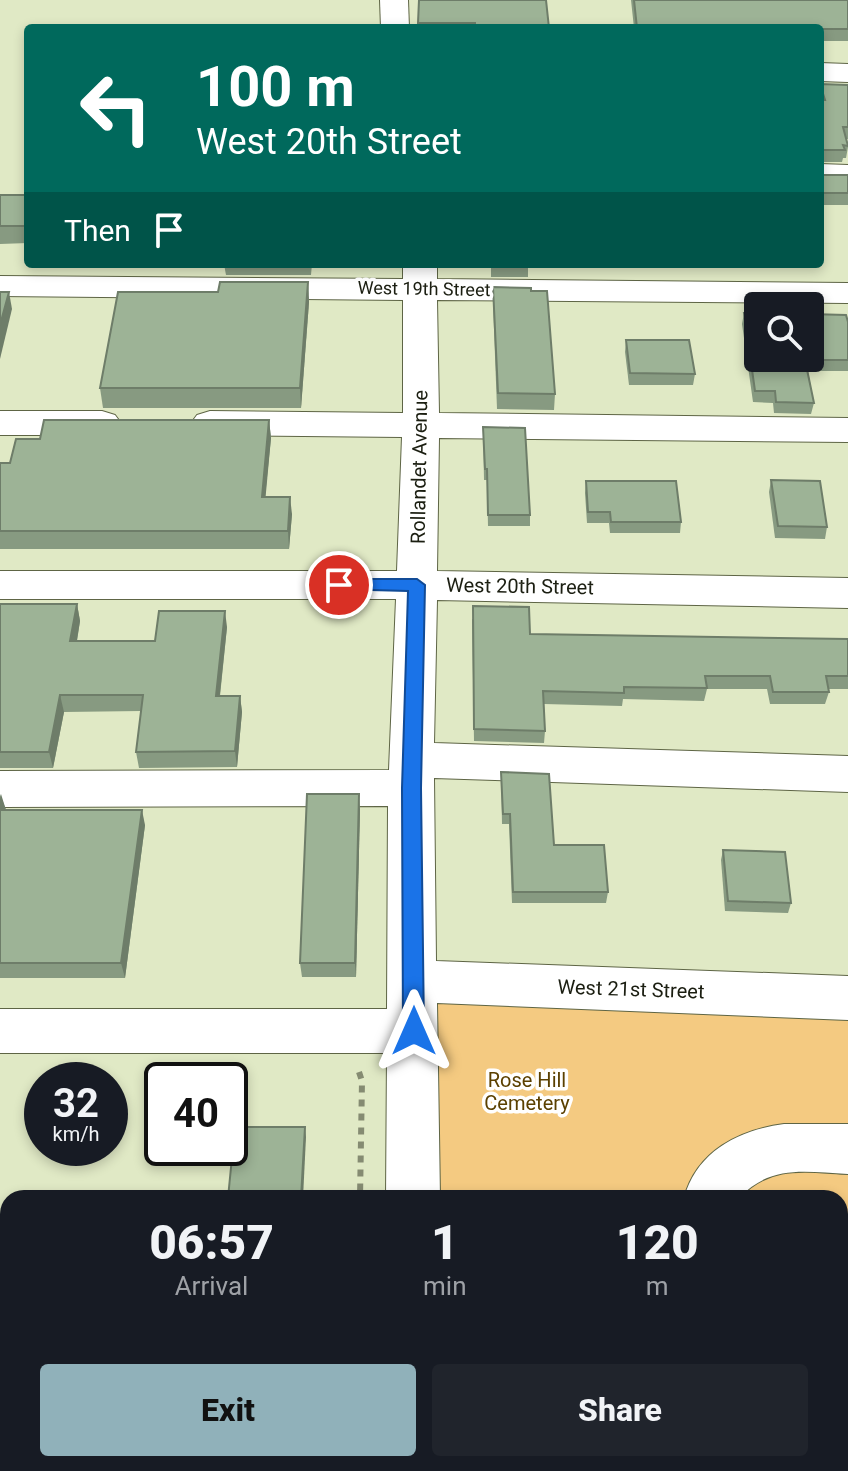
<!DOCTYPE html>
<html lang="en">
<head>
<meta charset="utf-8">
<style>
	:root { --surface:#171b24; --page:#20242c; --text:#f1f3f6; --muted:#9ea1a6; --accent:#90b1ba }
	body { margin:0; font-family:Roboto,sans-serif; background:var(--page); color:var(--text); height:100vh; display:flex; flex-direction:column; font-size:30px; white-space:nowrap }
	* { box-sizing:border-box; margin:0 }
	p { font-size:26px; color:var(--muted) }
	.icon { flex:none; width:44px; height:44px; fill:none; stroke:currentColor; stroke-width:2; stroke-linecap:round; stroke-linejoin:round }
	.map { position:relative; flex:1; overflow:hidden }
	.details { position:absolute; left:0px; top:1190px; width:848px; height:282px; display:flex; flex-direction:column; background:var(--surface); border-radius:24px 24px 0 0; box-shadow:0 4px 12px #0003 }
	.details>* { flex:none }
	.hud { position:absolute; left:24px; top:24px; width:800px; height:244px; border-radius:8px; box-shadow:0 4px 12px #0003; background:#00695c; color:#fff; overflow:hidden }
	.controls { position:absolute; left:744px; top:292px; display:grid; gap:16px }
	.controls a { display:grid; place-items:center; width:80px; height:80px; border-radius:8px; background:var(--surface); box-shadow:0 4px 12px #0003; font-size:40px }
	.speed { position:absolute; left:24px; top:1062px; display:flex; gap:16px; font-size:40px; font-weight:700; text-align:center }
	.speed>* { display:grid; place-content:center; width:104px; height:104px; border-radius:50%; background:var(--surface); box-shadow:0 4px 12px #0003; line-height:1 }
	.speed small { font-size:20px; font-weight:400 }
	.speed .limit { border:4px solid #111; border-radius:12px; background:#fff; color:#111 }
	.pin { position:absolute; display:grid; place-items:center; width:68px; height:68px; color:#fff; margin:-34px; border:4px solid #fff; border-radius:50%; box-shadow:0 2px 8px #0007 }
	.me { position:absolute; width:88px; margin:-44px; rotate:0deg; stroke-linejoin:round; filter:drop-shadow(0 0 6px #0008) }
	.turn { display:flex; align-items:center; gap:28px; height:168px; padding:0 40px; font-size:36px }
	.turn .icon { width:104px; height:104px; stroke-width:2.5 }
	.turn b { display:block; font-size:56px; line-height:68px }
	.then { display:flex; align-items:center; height:76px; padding:0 40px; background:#0003; gap:16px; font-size:30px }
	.eta { display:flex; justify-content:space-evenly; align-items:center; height:136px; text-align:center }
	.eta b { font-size:48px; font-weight:800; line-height:56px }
	.cta { display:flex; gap:16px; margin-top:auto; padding:16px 40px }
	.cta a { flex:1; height:92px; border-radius:8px; background:var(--accent); color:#111; font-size:32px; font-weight:800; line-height:92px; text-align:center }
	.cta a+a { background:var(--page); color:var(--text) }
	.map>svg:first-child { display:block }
	.green { fill:#f4ca81 }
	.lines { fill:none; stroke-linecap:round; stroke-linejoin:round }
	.minor-casing { stroke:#5e6545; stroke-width:2 }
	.path { stroke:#858b72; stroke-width:6; stroke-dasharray:7 7; stroke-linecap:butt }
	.minor { fill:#fff; fill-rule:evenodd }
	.wall { fill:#879a81 }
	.shaded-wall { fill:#6e7d69 }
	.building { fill:#9db396; stroke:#6e7d69; stroke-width:2 }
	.route { fill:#1a73e8; stroke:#114b97; stroke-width:2 }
	.labels { text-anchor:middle; stroke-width:7; stroke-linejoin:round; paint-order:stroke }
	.far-street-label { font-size:18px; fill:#1b1e11; stroke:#fff }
	.street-label { font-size:20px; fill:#1b1e11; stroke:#fff }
	.park-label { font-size:20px; fill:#5b4000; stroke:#fff }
</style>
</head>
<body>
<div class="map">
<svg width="848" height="1471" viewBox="0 0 848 1471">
	<rect width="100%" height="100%" fill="#e0e9c5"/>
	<path class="green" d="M414,981L848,998V1471H0V1431L8,1429V1464H840V1198H413Z"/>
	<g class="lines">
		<defs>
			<g id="minor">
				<path d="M380,0H408L409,28H381Z"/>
				<path d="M820,63L848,64V82L820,81Z"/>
				<path d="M820,164L848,165V185L820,184Z"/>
				<path d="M403,264H437V279L848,283V303L437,300L439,413L848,418V442L439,438L437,571L848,578V608L437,600L434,743L848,756V792L434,778L436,961L848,976V1020L437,1003L440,1198H386L387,1053H0V1009H387L388,806L0,807V771L389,770L396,599H0V571H397L402,437L210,435L197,431L191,423L197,415L210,411L403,413V300L0,296V276L403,279Z"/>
				<path d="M0,411H102L115,415L121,423L115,431L102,435H0Z"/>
				<path d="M784,1124H848V1174C805,1172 771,1164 739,1198H684C697,1151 739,1130 784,1124Z"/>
				<rect x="382" y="1464" width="60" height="7"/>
				<path d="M700,1464H760L761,1471H701Z"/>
			</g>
		</defs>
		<use href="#minor" class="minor-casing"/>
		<g class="path">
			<path d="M359,1072L362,1081L360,1198"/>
			<path d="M316,1471L318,1464"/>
		</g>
		<use href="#minor" class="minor"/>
	</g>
	<g class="wall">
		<path d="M419,0L549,28H418Z"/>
		<path d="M631,0H848V41H820V28H634Z"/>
		<path d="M820,84L848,85V139H846L848,147L846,158H843L842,162H820Z"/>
		<path d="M820,172L822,175H848V205H820Z"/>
		<path d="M0,195H28V243L0,244Z"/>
		<path d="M224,264H312L311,275H226Z"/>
		<rect x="491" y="264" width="37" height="13"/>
		<path d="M308,282L309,302L301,408H103L100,388L218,292Z"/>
		<path d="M493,287L531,291L555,394L554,410L497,409L493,303Z"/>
		<path d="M744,313L848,322V371H808L814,403L811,414L774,413L773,403L753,402L742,324Z"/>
		<path d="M626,340L695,374L693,385H629L625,352Z"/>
		<path d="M269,420L271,438L265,497L292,514L289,549H0V463H10L40,439Z"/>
		<path d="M483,427L530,515V526H488L487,480H484Z"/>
		<path d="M771,480L827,527L825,539L775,538L769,492Z"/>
		<path d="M586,481L681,522L680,533H610L609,523H587L585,493Z"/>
		<path d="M0,604H77L80,621L77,641H155L227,627L220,696H240L242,712L237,767L139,768L136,752L141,711L64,712L53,768H0Z"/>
		<path d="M472,619L530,634L848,639V689H828L829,692L825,704H770L767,689H707L704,701L623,699L622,706L544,704L545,731L544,743L474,741Z"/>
		<path d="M501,772L554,845L608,892L606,903H512L509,824H502Z"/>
		<path d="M0,794L6,810L145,825L125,978H0Z"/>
		<path d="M360,809L356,977H302L300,963Z"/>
		<path d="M723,850L791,903L788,913L725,911L721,860Z"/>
	</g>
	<g class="shaded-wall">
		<path d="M308,282L309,302L301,408L300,388Z"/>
		<path d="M9,292L12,309L0,359V325Z"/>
		<path d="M269,420L271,438L264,514L262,497Z"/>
		<path d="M290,497L292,514L289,549L288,531Z"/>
		<path d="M77,604L80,621L74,658L70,641Z"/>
		<path d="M225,611L227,627L218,712L216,696Z"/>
		<path d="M60,695L64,712L53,768L49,752Z"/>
		<path d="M240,696L242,712L237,767L235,751Z"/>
		<path d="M1,794L6,810L0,816V799Z"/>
		<path d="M359,794L360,809L356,977L355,963Z"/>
		<path d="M142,810L145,825L125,978L121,963Z"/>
		<path d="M305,1127L306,1137L303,1198H301Z"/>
		<path d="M8,1364V1387L0,1397V1374Z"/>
	</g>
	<g class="building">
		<path d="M419,0H546L549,28H475V23H418Z"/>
		<path d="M634,0H848V29H820V28H637Z"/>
		<path d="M820,84L848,85V127H843L848,146L843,145L845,150H820V158V100H825Z"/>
		<path d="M820,172L822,175H848V193H822L820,186Z"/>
		<rect x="0" y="195" width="28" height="31"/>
		<path d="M492,264H528V266L492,265Z"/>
		<path d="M220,282H308L300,388H100L118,292H218Z"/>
		<path d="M493,287L531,288V291H547L555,394L498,393Z"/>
		<path d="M0,292H9L0,325Z"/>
		<path d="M744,313H758V358H810V314L846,315L848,322V360H805L814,403L776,402L775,391H755Z"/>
		<path d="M626,340H689L695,374L630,373Z"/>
		<path d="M44,420H269L262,497H290L288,531H0V463H10L16,439H40Z"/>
		<path d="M483,427L525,428L530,515H488L487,469H485Z"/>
		<path d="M771,480L820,481L827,527L778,526Z"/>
		<path d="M586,481H676L681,522H611L610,512H588Z"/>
		<path d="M0,604H77L70,641H155L159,611H225L216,696H240L235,751L136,752L143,695H60L49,752H0Z"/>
		<path d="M473,606L529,607L530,634L848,639V676H826L829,692H773L770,676H705L707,688L624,687V693L543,691L545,731L474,729Z"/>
		<path d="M501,772L549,774L554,845H604L608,892H513L510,814H503Z"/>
		<path d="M307,794H359L355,963H300Z"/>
		<path d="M0,810H142L121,963H0Z"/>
		<path d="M723,850L785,852L791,903L728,901Z"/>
		<path d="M235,1127H305L301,1198H228Z"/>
		<path d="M0,1234L8,1239V1364L0,1374Z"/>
	</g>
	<path class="route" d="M339,579H417L425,585L421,788L424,1031L421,1037L414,1040L406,1037L403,1031L402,788L408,591L333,589L331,585Z"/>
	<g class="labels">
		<g class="far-street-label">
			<text transform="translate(424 289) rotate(1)" y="6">West 19th Street</text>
		</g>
		<g class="street-label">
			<text transform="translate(419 467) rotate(-89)" y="7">Rollandet Avenue</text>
			<text transform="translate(520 586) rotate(1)" y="7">West 20th Street</text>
			<text transform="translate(631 989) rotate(2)" y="7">West 21st Street</text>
		</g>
		<g class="park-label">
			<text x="527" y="1087">Rose Hill<tspan x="527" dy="23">Cemetery</tspan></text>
		</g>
	</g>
</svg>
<div class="controls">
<a><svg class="icon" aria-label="search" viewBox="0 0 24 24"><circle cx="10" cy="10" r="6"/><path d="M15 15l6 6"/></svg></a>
</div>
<div class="speed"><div>32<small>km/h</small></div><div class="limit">40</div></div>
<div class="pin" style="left:339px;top:585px;background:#d93025"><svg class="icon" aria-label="arrive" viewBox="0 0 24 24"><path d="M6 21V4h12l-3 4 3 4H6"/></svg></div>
<svg class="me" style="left:414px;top:1031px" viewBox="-20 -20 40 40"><path d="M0-17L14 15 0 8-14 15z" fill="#1a73e8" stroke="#fff" stroke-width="4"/></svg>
<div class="hud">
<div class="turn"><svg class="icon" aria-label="left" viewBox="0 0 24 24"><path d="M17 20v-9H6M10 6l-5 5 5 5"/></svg><div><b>100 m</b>West 20th Street</div></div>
<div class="then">Then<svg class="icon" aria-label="arrive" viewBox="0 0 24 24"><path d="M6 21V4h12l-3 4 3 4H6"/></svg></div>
</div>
<section class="details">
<div class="eta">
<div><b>06:57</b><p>Arrival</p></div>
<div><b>1</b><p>min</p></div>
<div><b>120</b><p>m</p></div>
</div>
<div class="cta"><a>Exit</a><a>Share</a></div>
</section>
</div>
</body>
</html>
